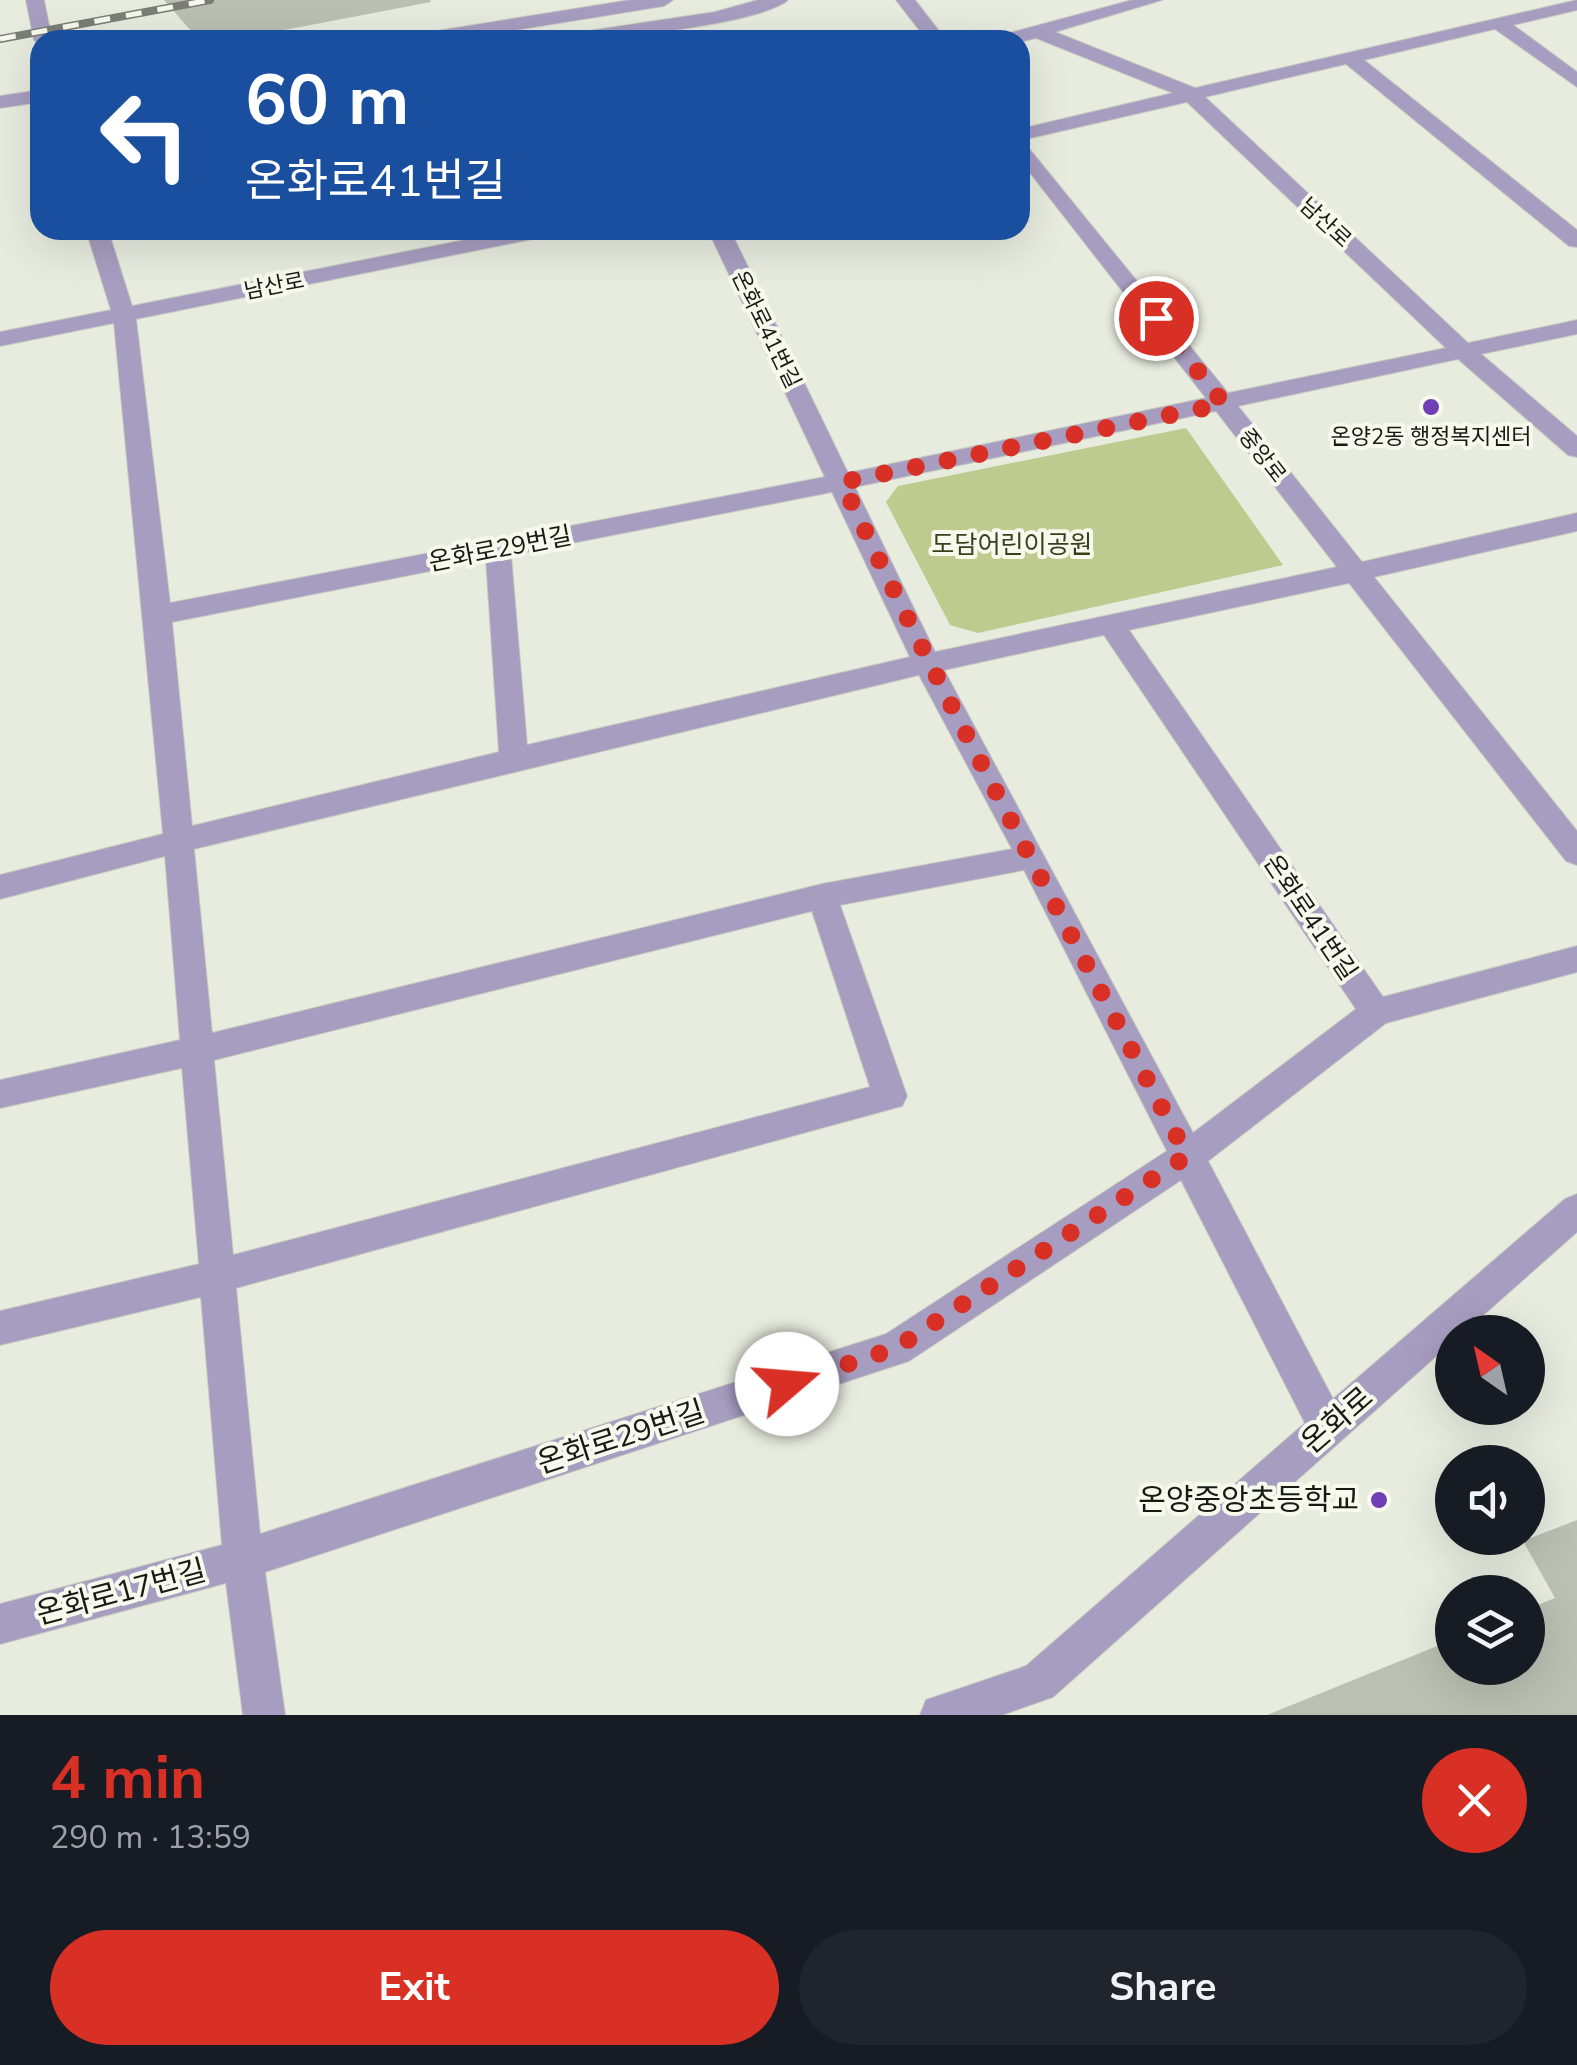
<!DOCTYPE html>
<html lang="en">
<head>
<meta charset="utf-8">
<style>
	:root { --surface:#171b24; --page:#20242c; --text:#f1f3f6; --muted:#9ea1a6; --accent:#d93025 }
	body { margin:0; font-family:"Nunito Sans","Noto Sans KR",sans-serif; background:var(--page); color:var(--text); height:100vh; display:flex; flex-direction:column; font-size:38px; white-space:nowrap }
	* { box-sizing:border-box; margin:0 }
	p { font-size:32px; color:var(--muted) }
	.icon { flex:none; width:55px; height:55px; fill:none; stroke:currentColor; stroke-width:2; stroke-linecap:round; stroke-linejoin:round }
	.map { position:relative; height:1715px; overflow:hidden }
	.drawer { display:flex; flex-direction:column; background:var(--surface); flex:1 }
	.drawer>* { flex:none }
	.banner { position:absolute; left:30px; top:30px; width:1000px; height:210px; border-radius:30px; box-shadow:0 10px 40px #0002; background:#1a4fa0; color:#fff; overflow:hidden }
	.needle { width:65px; rotate:326deg }
	.fabs { position:absolute; left:1435px; top:1315px; display:grid; gap:20px }
	.fabs a { display:grid; place-items:center; width:110px; height:110px; border-radius:50%; background:var(--surface); box-shadow:0 10px 40px #0002; font-size:50px }
	.pin { position:absolute; display:grid; place-items:center; width:85px; height:85px; color:#fff; margin:-42px; border:5px solid #fff; border-radius:50%; box-shadow:0 2px 10px #0007 }
	.me { position:absolute; width:110px; margin:-55px; rotate:72deg; stroke-linejoin:round; filter:drop-shadow(0 0 8px #0008) }
	.turn { display:flex; align-items:center; gap:35px; height:210px; padding:0 50px; font-size:45px }
	.turn .icon { width:130px; height:130px; stroke-width:2.5 }
	.turn b { display:block; font-size:70px; line-height:85px }
	.round { display:grid; place-items:center; flex:none; width:105px; height:105px; border-radius:52px; background:var(--page) }
	.headline { display:flex; align-items:center; justify-content:space-between; height:170px; padding:0 50px }
	h1 { font-size:60px; font-weight:700; line-height:75px; color:var(--accent) }
	.action { display:flex; gap:20px; margin-top:auto; padding:20px 50px }
	.action a { flex:1; height:115px; border-radius:60px; background:var(--accent); color:#fff; font-size:40px; font-weight:700; line-height:115px; text-align:center }
	.action a+a { background:var(--page); color:var(--text) }
	.map>svg:first-child { display:block }
	.green { fill:#bdcb8f }
	.building { fill:#bcc0b3 }
	.lines { fill:none; stroke-linecap:round; stroke-linejoin:round }
	.minor-casing { stroke:#c7cabf; stroke-width:2 }
	.minor { fill:#a79dc0; fill-rule:evenodd }
	.rail-casing { stroke:#7b7e76; stroke-width:8 }
	.rail { stroke:#f6f9ec; stroke-width:5; stroke-dasharray:16; stroke-linecap:butt }
	.route { stroke:#d93025; stroke-width:18; stroke-dasharray:0 32.4 }
	.poi-dot { fill:#703fb6; stroke:#f6f9ec; stroke-width:4 }
	.labels { text-anchor:middle; stroke-width:8; stroke-linejoin:round; paint-order:stroke }
	.far-street-label { font-size:22px; fill:#181a15; stroke:#f6f9ec }
	.far-poi-label { font-size:22px; fill:#181a15; stroke:#f6f9ec }
	.park-label { font-size:25px; fill:#38401b; stroke:#f6f9ec }
	.street-label { font-size:25px; fill:#181a15; stroke:#f6f9ec }
	.near-street-label { font-size:30px; fill:#181a15; stroke:#f6f9ec }
	.near-poi-label { font-size:30px; fill:#181a15; stroke:#f6f9ec; text-anchor:end }
</style>
</head>
<body>
<div class="map">
<svg width="1577" height="1715" viewBox="0 0 1577 1715">
	<rect width="100%" height="100%" fill="#e8ecdf"/>
	<path class="green" d="M1186,428L1283,565L978,633L950,625L886,502L898,486Z"/>
	<g class="building">
		<path d="M164,0H430L431,2L231,40H199Z"/>
		<path d="M1577,1520V1715H1267L1452,1640V1668H1528V1609L1555,1598L1523,1541Z"/>
	</g>
	<g class="lines">
		<defs>
			<g id="minor">
				<path d="M26,0H44L52,40H40V45L34,40Z"/>
				<path d="M630,0H673L664,6L453,40H409L418,34Z"/>
				<path d="M758,0H788C758,25 603,40 559,40L568,34L715,12Z"/>
				<path d="M896,0H915L946,40H927Z"/>
				<path d="M1132,0H1162L1055,32L1195,88L1577,0V10L1513,25L1577,72V87L1495,29L1364,60L1577,230V247L1569,246L1346,64L1205,97L1468,343L1577,320V334L1481,354L1577,436V457L1568,455L1458,359L1238,406L1362,562L1577,513V531L1374,577L1577,831V865L1566,861L1349,583L1129,630L1383,997L1577,946V972L1386,1023L1208,1161L1333,1399L1565,1199L1577,1194V1232L1464,1332H1452V1342L1053,1697L1002,1715H920L926,1700L1026,1666L1305,1423L1181,1180L909,1361L265,1572L285,1715H243L226,1583L0,1644V1604L222,1545L201,1297L0,1345V1311L199,1264L182,1068L0,1108V1080L180,1040L165,856L0,899V875L163,834L114,323L0,346V332L111,310L86,230H108L132,306L515,230H558L547,236L136,319L170,603L825,477L708,230H730L848,473L1206,398L1020,160V129L1173,93L1036,38L1020,42L996,40L998,36ZM1187,102L1446,348L1228,393L1022,140ZM1216,411L1337,567L935,652L855,487ZM832,492L910,657L527,745L511,555ZM486,560L499,752L192,826L172,622ZM1104,635L1356,1009L1193,1133L944,670ZM919,675L1012,849L822,884L212,1033L194,849ZM1024,870L1167,1151L886,1334L260,1534L236,1288L902,1106L907,1096L840,905ZM812,911L870,1087L233,1255L214,1060Z"/>
				<path d="M40,90V102L0,108V96Z"/>
			</g>
		</defs>
		<use href="#minor" class="minor-casing"/>
		<use href="#minor" class="minor"/>
		<defs>
			<path id="rail" d="M0,39L210,0"/>
		</defs>
		<use href="#rail" class="rail-casing"/>
		<use href="#rail" class="rail"/>
	</g>
	<g class="lines">
		<path class="route" d="M787,1384L896,1348L1187,1156C1071,932 949,711 842,482L1224,404L1156,318"/>
	</g>
	<g class="poi-dot">
		<circle cx="1431" cy="407" r="10"/>
		<circle cx="1379" cy="1500" r="10"/>
	</g>
	<g class="labels">
		<g class="far-street-label">
			<text transform="translate(1326 222) rotate(43)" y="8">남산로</text>
			<text transform="translate(274 285) rotate(-11)" y="8">남산로</text>
			<text transform="translate(767 329) rotate(64)" y="8">온화로41번길</text>
			<text transform="translate(1263 455) rotate(52)" y="8">중앙로</text>
		</g>
		<g class="far-poi-label">
			<text x="1431" y="444">온양2동 행정복지센터</text>
		</g>
		<g class="park-label">
			<text x="1012" y="553">도담어린이공원</text>
		</g>
		<g class="street-label">
			<text transform="translate(500 548) rotate(-11)" y="9">온화로29번길</text>
			<text transform="translate(1311 917) rotate(56)" y="9">온화로41번길</text>
		</g>
		<g class="near-street-label">
			<text transform="translate(1337 1420) rotate(-41)" y="10">온화로</text>
			<text transform="translate(621 1437) rotate(-18)" y="10">온화로29번길</text>
			<text transform="translate(121 1592) rotate(-15)" y="10">온화로17번길</text>
		</g>
		<g class="near-poi-label">
			<text x="1359" y="1510">온양중앙초등학교</text>
		</g>
	</g>
</svg>
<div class="fabs">
<a><svg class="needle" viewBox="-14 -14 28 28"><path d="M0-13l5 13h-10z" fill="#e53935"/><path d="M0 13l5-13h-10z" fill="#9ea1a6"/></svg></a>
<a><svg class="icon" aria-label="sound" viewBox="0 0 24 24"><path d="M4 9h4l5-4v14l-5-4H4zM17 9q2 3 0 6"/></svg></a>
<a><svg class="icon" aria-label="layers" viewBox="0 0 24 24"><path d="M12 4l9 5-9 5-9-5zM3 14l9 5 9-5"/></svg></a>
</div>
<div class="pin" style="left:1156px;top:318px;background:#d93025"><svg class="icon" aria-label="arrive" viewBox="0 0 24 24"><path d="M6 21V4h12l-3 4 3 4H6"/></svg></div>
<svg class="me" style="left:787px;top:1384px" viewBox="-20 -20 40 40"><circle r="19" fill="#fff"/><path d="M0-13L10 11 0 6-10 11z" fill="#d93025"/></svg>
<div class="banner">
<div class="turn"><svg class="icon" aria-label="left" viewBox="0 0 24 24"><path d="M17 20v-9H6M10 6l-5 5 5 5"/></svg><div><b>60 m</b>온화로41번길</div></div>
</div>
</div>
<section class="drawer">
<div class="headline"><div><h1>4 min</h1><p>290 m · 13:59</p></div><a class="round" style="background:#d93025;color:#fff"><svg class="icon" aria-label="close" viewBox="0 0 24 24"><path d="M6 6l12 12M18 6L6 18"/></svg></a></div>
<div class="action"><a>Exit</a><a>Share</a></div>
</section>
</body>
</html>
